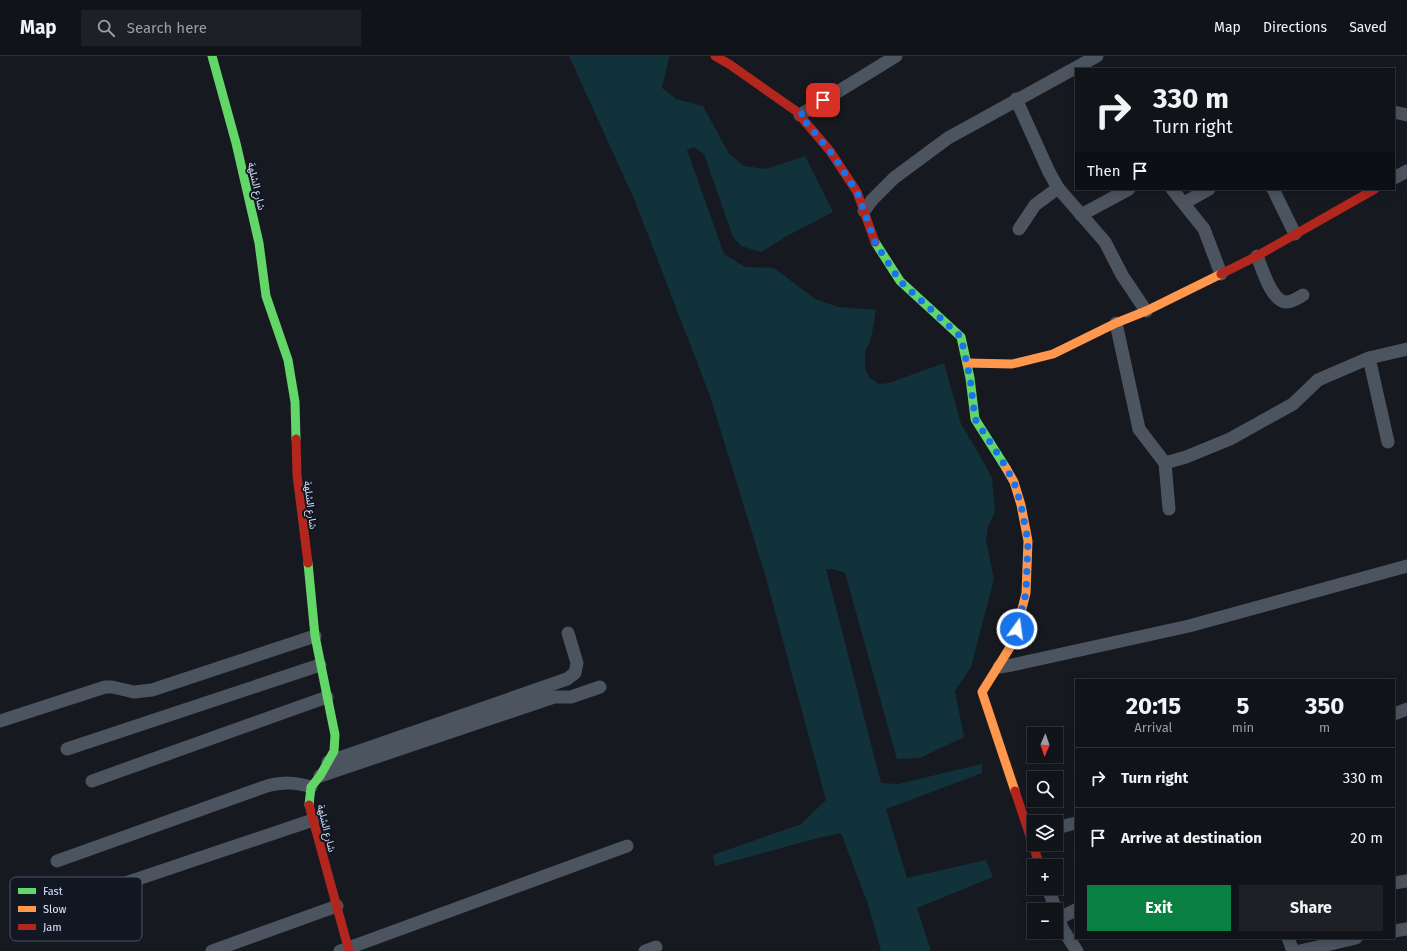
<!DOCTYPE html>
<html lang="en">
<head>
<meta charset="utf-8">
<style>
	:root { --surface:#101318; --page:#1e2025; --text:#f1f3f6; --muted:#9c9ea2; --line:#303237; --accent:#0b8043 }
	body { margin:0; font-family:"Fira Sans","Noto Sans Arabic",sans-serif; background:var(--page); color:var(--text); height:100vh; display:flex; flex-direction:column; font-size:15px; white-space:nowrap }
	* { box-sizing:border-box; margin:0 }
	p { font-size:13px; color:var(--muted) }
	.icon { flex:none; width:22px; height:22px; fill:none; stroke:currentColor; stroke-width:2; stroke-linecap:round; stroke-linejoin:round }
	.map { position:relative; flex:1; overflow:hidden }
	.panel { position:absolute; left:1075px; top:623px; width:320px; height:260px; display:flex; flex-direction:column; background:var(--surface); border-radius:0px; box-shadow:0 2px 10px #0003,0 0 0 1px var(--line) }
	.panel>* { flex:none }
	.banner { position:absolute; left:1075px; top:12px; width:320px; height:122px; border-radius:0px; box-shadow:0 2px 10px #0003,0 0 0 1px var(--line); background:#101318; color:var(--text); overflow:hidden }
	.needle { width:26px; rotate:182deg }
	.buttons { position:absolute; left:1027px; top:671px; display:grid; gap:8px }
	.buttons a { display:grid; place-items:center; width:36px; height:36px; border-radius:0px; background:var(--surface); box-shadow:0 2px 10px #0003,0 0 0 1px var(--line); font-size:20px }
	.pin { position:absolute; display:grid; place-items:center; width:34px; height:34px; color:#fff; margin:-17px; border-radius:8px; box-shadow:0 2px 6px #0006 }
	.me { position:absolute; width:44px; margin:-22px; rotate:14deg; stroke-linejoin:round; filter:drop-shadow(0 0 3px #0008) }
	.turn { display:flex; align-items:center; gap:14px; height:84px; padding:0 12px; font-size:18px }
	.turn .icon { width:52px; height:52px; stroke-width:2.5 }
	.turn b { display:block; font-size:28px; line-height:34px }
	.then { display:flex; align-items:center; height:38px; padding:0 12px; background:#0003; gap:8px; font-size:15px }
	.eta { display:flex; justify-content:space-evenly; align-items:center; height:68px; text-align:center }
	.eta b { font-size:24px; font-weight:700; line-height:28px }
	.primary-button { display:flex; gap:8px; margin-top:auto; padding:8px 12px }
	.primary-button a { flex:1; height:46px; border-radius:0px; background:var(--accent); color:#fff; font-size:16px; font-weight:700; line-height:46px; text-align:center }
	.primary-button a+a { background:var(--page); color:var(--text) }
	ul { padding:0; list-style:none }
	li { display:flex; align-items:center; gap:12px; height:60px; padding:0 12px; border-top:1px solid var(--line) }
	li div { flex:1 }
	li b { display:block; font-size:15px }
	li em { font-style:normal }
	header { display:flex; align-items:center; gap:24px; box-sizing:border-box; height:56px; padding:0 20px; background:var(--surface); border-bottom:1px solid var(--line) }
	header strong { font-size:19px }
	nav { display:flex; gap:22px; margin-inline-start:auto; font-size:14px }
	.search { width:280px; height:36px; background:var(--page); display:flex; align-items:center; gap:10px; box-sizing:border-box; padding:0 14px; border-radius:0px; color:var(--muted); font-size:15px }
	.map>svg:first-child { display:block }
	.water { fill:#11323b }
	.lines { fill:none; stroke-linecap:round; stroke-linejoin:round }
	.street { stroke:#4c545f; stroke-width:13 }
	.fast { stroke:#63d668; stroke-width:9 }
	.slow { stroke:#ff974d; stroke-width:9 }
	.jam { stroke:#b3261e; stroke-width:9 }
	.route { stroke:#1a73e8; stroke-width:7; stroke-dasharray:0 12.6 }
	.labels { text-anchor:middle; stroke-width:4; stroke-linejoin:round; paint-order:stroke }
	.street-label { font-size:10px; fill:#dae4fa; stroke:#121724 }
	.key { fill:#121724; stroke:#4e5464; stroke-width:1 }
	.key-label { font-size:11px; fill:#dae4fa }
</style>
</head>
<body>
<header>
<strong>Map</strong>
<div class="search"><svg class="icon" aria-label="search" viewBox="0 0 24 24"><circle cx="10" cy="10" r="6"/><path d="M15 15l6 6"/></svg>Search here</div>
<nav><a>Map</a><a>Directions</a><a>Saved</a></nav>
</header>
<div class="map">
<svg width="1407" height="895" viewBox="0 0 1407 895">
	<rect width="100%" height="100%" fill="#161920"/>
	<path class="water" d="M569,0H673L669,1L662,32L676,43L703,50L729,98L744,110L766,113L805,100L833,156L787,180L761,196L741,190L733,181L704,98L694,91L687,94L724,198L745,211L774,212L815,243L838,251L876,254L871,283L865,295V313L870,322L879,328L889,327L944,307L961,368L983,405L992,422L995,456L988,470L986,484L994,523L971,611L955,635L964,681L920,702L897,703L845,517L834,513H826L881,727L898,728L982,708V717L886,753L907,822L986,804L993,821L917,852L931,895H881L868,848L841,777L814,783L715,810L713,799L801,768L826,744L766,522L710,340L635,145Z"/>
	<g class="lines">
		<g class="street">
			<path d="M1016,43L1049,116L1058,132L1105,186L1122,219L1146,255"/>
			<path d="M1394,56L1407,59"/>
			<path d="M800,59L896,0"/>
			<path d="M1394,122L1407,115"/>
			<path d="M1172,133L1204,173L1221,218"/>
			<path d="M1273,133L1295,178"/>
			<path d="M1184,147L1209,133"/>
			<path d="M864,155L872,144L894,122L948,82L1097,0"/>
			<path d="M1081,159L1129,133"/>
			<path d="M1019,173L1035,149L1058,132"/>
			<path d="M1257,200C1262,212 1271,245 1286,246C1292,246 1298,242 1303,239"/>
			<path d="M1116,267L1139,373L1165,407L1169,453"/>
			<path d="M1369,302L1388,386"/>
			<path d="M1165,407L1186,401L1230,383L1293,348L1318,324L1369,302L1407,293"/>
			<path d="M999,611L1012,609L1189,570L1407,510"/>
			<path d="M1394,658L1407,653"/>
			<path d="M0,665L105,631H112L134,636L152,634L315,580"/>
			<path d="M67,693L320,609"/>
			<path d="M328,706L567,623L575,617L577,607L568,577"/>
			<path d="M320,720L554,641H571L600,631"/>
			<path d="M92,725L327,641"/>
			<path d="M1056,774L1060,771L1076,767"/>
			<path d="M57,805L267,730C283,726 295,726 311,731"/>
			<path d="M1394,827L1407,825"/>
			<path d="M1048,832L1056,854"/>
			<path d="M93,838L313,764"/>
			<path d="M1056,854L1062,872L1077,895"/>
			<path d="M1059,862L1076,854"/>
			<path d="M1394,875L1407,873"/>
			<path d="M1288,882L1293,895"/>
			<path d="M212,895L337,850"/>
			<path d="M340,895L627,790"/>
			<path d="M645,895L656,891"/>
			<path d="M1300,895L1356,882"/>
		</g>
		<g class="fast">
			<path d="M212,0L236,87L259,187L266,240L288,304L295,346L296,383"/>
			<path d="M875,186L900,225L961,281L970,322L975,363L1006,412"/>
			<path d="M308,507L315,580L335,679L334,695L320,720L311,731L309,749"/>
		</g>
		<g class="slow">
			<path d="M967,307L1012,308L1053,298L1116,267L1146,255L1221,218"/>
			<path d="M1006,412L1014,426L1021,449L1028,485L1026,537L1014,585L982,636L1015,735"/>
		</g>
		<g class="jam">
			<path d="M715,0L729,8L796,55L830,95L857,136L875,186"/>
			<path d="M1221,218L1257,200L1375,133"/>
			<path d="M296,383L297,419L308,507"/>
			<path d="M1015,735L1040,810"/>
			<path d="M309,749L349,895"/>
		</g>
	</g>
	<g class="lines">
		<path class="route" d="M823,44L800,59L830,95L857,136L876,188L900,225L961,281L970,322L975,363L1003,406L1014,426L1021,449L1028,485L1026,537L1017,573"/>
	</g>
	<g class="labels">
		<g class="street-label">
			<text transform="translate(257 130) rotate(77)" y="4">شارع الشلهة</text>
			<text transform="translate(311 449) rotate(83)" y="4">شارع الشلهة</text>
			<text transform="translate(327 772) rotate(76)" y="4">شارع الشلهة</text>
		</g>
	</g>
	<rect x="10" y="821" width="132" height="64" rx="6" class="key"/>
	<rect x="18" y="832" width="18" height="6" fill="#63d668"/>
	<rect x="18" y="850" width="18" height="6" fill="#ff974d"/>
	<rect x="18" y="868" width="18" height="6" fill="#b3261e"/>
	<g class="key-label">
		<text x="43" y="839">Fast</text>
		<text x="43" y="857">Slow</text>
		<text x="43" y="875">Jam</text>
	</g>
</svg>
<div class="buttons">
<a><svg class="needle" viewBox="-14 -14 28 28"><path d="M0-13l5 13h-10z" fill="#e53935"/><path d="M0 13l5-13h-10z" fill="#9c9ea2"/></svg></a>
<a><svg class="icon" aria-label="search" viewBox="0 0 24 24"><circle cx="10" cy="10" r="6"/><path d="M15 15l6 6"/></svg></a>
<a><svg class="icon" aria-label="layers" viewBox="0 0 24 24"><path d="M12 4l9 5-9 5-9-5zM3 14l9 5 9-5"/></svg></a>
<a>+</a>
<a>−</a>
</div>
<div class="pin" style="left:823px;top:44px;background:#d93025"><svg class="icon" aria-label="arrive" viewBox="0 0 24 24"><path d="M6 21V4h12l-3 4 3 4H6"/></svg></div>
<svg class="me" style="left:1017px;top:573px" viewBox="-20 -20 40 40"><circle r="17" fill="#1a73e8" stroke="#fff" stroke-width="3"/><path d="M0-11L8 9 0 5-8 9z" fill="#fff"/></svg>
<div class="banner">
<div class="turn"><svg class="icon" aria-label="right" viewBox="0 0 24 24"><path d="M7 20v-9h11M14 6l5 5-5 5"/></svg><div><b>330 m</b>Turn right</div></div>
<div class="then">Then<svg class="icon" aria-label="arrive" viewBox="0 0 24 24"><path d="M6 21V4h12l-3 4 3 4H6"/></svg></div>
</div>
<section class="panel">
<div class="eta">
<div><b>20:15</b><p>Arrival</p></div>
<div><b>5</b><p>min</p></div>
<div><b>350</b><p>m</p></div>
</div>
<ul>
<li><svg class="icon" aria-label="right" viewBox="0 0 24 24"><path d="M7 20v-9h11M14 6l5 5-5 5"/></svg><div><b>Turn right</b></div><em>330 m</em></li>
<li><svg class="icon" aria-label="arrive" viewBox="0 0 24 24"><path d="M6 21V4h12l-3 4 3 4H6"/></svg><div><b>Arrive at destination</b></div><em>20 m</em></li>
</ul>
<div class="primary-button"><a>Exit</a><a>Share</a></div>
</section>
</div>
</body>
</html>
